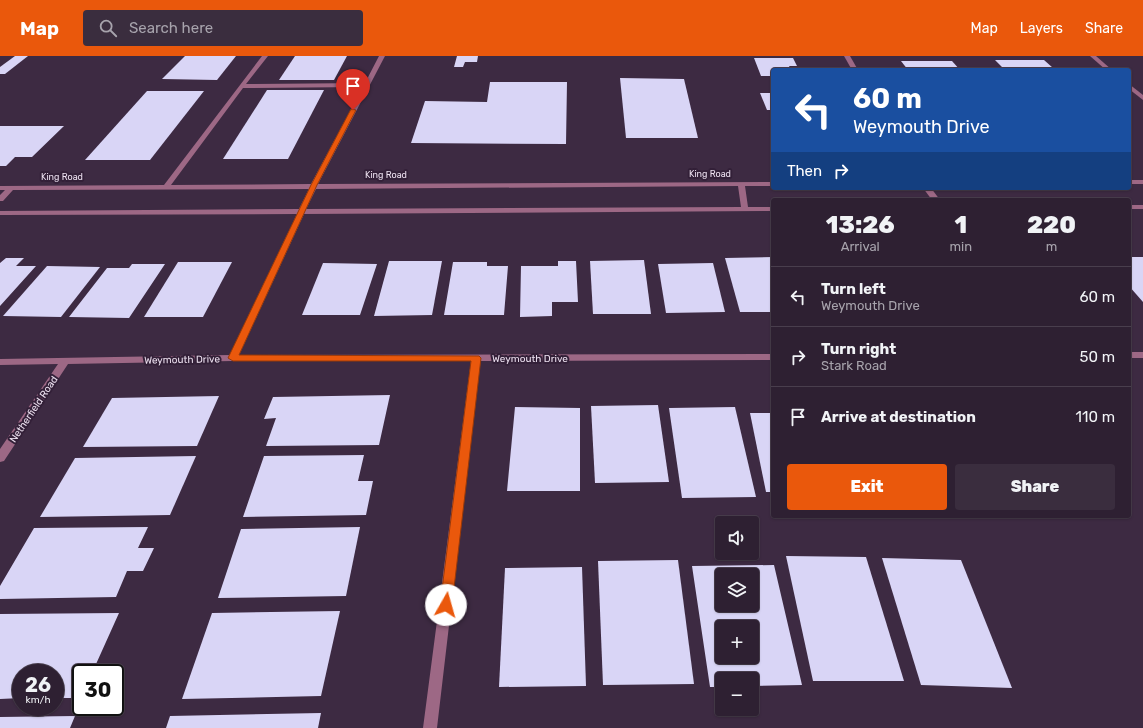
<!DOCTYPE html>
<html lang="en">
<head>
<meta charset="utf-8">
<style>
	:root { --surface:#2e2032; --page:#3a2d3e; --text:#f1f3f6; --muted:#a7a3ac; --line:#493e4d; --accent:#ea580c }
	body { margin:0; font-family:Rubik,sans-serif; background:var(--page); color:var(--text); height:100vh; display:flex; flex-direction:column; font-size:15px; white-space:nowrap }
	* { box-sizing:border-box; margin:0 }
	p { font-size:13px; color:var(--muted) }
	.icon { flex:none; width:22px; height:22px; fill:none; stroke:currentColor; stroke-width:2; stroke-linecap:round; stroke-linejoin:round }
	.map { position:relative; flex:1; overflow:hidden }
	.side { position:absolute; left:771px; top:142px; width:360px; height:320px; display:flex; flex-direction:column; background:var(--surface); border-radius:4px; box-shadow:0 1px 3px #0004,0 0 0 1px var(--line) }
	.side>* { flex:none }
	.top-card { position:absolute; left:771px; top:12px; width:360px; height:122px; border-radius:4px; box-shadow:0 1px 3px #0004,0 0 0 1px var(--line); background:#1a4fa0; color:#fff; overflow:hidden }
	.tools { position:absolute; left:715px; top:460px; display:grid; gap:8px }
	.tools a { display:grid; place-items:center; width:44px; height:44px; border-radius:4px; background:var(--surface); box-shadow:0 1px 3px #0004,0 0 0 1px var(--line); font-size:20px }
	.speed { position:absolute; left:12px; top:608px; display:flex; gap:8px; font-size:20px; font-weight:700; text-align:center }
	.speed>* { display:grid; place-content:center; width:52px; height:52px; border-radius:50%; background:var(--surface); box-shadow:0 1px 3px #0004,0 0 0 1px var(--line); line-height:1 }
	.speed small { font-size:10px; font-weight:400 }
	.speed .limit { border:2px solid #111; border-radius:6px; background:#fff; color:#111 }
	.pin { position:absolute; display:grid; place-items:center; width:34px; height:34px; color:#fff; margin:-41px -17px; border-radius:50% 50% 50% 0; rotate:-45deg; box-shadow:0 0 4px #0007 }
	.pin .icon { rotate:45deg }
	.me { position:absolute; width:44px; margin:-22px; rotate:7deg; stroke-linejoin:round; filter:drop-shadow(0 0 3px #0008) }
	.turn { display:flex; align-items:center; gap:14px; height:84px; padding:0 16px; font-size:18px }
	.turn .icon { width:52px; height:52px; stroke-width:2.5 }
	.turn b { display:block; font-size:28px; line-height:34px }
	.then { display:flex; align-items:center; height:38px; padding:0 16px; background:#0003; gap:8px; font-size:15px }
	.eta { display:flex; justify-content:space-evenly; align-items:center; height:68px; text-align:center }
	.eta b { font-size:24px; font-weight:800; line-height:28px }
	.cta { display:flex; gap:8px; margin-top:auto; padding:8px 16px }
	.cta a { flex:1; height:46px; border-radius:4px; background:var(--accent); color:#fff; font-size:16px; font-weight:800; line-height:46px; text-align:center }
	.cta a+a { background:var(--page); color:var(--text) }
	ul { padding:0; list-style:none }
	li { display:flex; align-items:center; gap:12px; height:60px; padding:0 16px; border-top:1px solid var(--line) }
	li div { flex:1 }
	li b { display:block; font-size:15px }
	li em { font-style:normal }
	header { display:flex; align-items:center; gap:24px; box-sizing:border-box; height:56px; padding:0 20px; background:var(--accent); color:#fff }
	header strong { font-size:19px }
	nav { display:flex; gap:22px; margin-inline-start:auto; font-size:14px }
	.search { width:280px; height:36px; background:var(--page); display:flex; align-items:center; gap:10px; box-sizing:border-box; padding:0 14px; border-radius:4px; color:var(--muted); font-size:15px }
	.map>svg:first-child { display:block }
	.building { fill:#d9d5f6; fill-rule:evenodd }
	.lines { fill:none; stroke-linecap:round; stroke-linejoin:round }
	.minor { fill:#9d6885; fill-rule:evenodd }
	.route { fill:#ea580c; stroke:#983908 }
	.labels { text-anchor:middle; stroke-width:4; stroke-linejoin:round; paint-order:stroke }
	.far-street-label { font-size:9px; fill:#ede1f0; stroke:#332038 }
	.street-label { font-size:10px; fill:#ede1f0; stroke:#332038 }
</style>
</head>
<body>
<header>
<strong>Map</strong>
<div class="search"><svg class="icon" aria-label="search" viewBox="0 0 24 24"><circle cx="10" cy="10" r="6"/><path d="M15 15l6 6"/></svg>Search here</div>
<nav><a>Map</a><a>Layers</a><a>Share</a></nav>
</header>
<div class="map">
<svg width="1143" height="672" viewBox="0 0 1143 672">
	<rect width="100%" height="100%" fill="#3d2a42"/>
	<g class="building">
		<path d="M15,0H28L5,18H0V11Z"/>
		<path d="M185,0H236L217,24L162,23Z"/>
		<path d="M295,0H347L334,24H279Z"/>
		<path d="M457,0H478L477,6H465L463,11H454Z"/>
		<path d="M754,2H793L797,10H789L791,14H773V20H761Z"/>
		<path d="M995,4H1044L1053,12H1043L1045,14H1005Z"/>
		<path d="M901,5H952L960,14H908Z"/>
		<path d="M620,22L684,23L698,82H626Z"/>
		<path d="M490,26H567L566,88L411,87L425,45L487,46Z"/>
		<path d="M267,34H324L288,103H223Z"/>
		<path d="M147,35H204L150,104H85Z"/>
		<path d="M760,37H773V54H767Z"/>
		<path d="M0,70H64L32,101H15L6,110H0Z"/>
		<path d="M773,201V256H740L725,202Z"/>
		<path d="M1129,201H1143V246L1129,230Z"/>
		<path d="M6,202H24L16,210H36L0,250V207Z"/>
		<path d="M644,204L651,258H593L590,205Z"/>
		<path d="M389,205H442L432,259L374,260Z"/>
		<path d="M558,205H576L578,246H552V260L520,261L521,210H558Z"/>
		<path d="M178,206H232L203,261H144Z"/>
		<path d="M453,206H487V210H508L504,259H444Z"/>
		<path d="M323,207L377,208L360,259H302Z"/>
		<path d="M713,207L725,256L666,257L658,208Z"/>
		<path d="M132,208H165L129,262L69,261L107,212H129Z"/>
		<path d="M47,210L100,211L61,261L3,260Z"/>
		<path d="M390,339L379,389L266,390L276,362L264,363L273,341Z"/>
		<path d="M219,340L197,390L83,391L112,342Z"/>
		<path d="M658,349L669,426L595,427L591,350Z"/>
		<path d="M515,351L580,352V435H507Z"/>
		<path d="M735,351L756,441L682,442L669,352Z"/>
		<path d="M750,357H773V436H766Z"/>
		<path d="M364,399L358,425H373L366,459L243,461L264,400Z"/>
		<path d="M196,400L170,459L40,461L75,402Z"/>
		<path d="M148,471L138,492H154L143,515H127L116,541L0,543V530L34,472Z"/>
		<path d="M360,471L346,540L218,542L241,473Z"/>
		<path d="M786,500L866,501L904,625H813Z"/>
		<path d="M882,502L961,504L1012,632L921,629Z"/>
		<path d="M678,504L694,628L603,629L598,505Z"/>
		<path d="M774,509L802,629L752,630V623H722V631H710L692,510ZM722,519H752V549H722ZM722,571H752V601H722Z"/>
		<path d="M582,511L586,630L499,631L505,512Z"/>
		<path d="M340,555L321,640L182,643L212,557Z"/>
		<path d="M119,557L92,617H81V642H55V617H21V642L0,643V558Z"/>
		<path d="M321,657L318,672H166L170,660Z"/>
		<path d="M75,660L70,672H0V661Z"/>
	</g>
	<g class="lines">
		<g class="minor">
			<path d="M262,0H268L246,28L365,27L379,0H385L318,128L773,126V130H745L748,151H773V155L304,158L239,299L773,298V304L480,305L437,672H423L471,305H233L68,308L4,405L0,406V393L58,308L0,309V303L230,299L297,158L0,159V155L299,153L309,133L13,134L3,145H0V139L5,134H0V130L164,129ZM363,31L311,128L171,129L243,32ZM738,130L741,151L306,153L316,133Z"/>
			<path d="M844,0H850L858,14H852Z"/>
			<path d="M1090,0H1096L1112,14H1106Z"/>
			<path d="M1129,28L1143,39V44L1129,33Z"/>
			<rect x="1129" y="124" width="14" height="4"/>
			<path d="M923,132H931L940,144H932Z"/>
			<rect x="1129" y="149" width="14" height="4"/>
			<rect x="1129" y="296" width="14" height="6"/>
		</g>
	</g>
	<path class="route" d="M351,53L356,54L317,129L239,299L479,300L481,302L452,549L450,552L446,554L442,552L440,549L471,305H233L228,302L311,129Z"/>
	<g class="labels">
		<g class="far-street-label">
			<text x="710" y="121">King Road</text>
			<text x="386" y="122">King Road</text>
			<text x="62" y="124">King Road</text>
		</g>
		<g class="street-label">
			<text x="530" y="306">Weymouth Drive</text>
			<text transform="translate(182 303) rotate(-1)" y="4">Weymouth Drive</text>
			<text transform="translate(33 353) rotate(-56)" y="4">Netherfield Road</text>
		</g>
	</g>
</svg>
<div class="tools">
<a><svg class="icon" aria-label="sound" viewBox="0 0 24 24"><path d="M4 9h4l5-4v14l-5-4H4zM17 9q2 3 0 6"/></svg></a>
<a><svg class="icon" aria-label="layers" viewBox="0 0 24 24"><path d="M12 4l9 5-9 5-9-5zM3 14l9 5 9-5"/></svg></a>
<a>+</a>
<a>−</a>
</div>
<div class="speed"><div>26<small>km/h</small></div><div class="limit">30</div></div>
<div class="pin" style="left:353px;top:54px;background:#d93025"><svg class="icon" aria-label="arrive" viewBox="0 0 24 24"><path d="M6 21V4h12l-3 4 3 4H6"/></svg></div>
<svg class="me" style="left:446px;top:549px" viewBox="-20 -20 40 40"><circle r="19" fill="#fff"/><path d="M0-13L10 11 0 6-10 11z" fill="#ea580c"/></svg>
<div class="top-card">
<div class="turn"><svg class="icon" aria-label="left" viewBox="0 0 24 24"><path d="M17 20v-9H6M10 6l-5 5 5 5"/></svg><div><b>60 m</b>Weymouth Drive</div></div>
<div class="then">Then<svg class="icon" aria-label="right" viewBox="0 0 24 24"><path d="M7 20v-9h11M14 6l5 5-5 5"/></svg></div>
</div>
<section class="side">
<div class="eta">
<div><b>13:26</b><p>Arrival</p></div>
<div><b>1</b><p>min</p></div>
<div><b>220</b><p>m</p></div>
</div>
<ul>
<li><svg class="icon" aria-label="left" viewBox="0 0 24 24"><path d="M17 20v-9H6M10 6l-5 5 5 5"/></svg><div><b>Turn left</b><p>Weymouth Drive</p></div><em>60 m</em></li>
<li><svg class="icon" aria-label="right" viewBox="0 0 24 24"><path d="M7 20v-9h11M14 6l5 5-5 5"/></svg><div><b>Turn right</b><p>Stark Road</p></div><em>50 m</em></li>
<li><svg class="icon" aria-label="arrive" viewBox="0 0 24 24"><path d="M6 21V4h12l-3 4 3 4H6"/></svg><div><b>Arrive at destination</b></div><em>110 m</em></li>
</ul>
<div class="cta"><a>Exit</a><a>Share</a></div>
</section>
</div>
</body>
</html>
